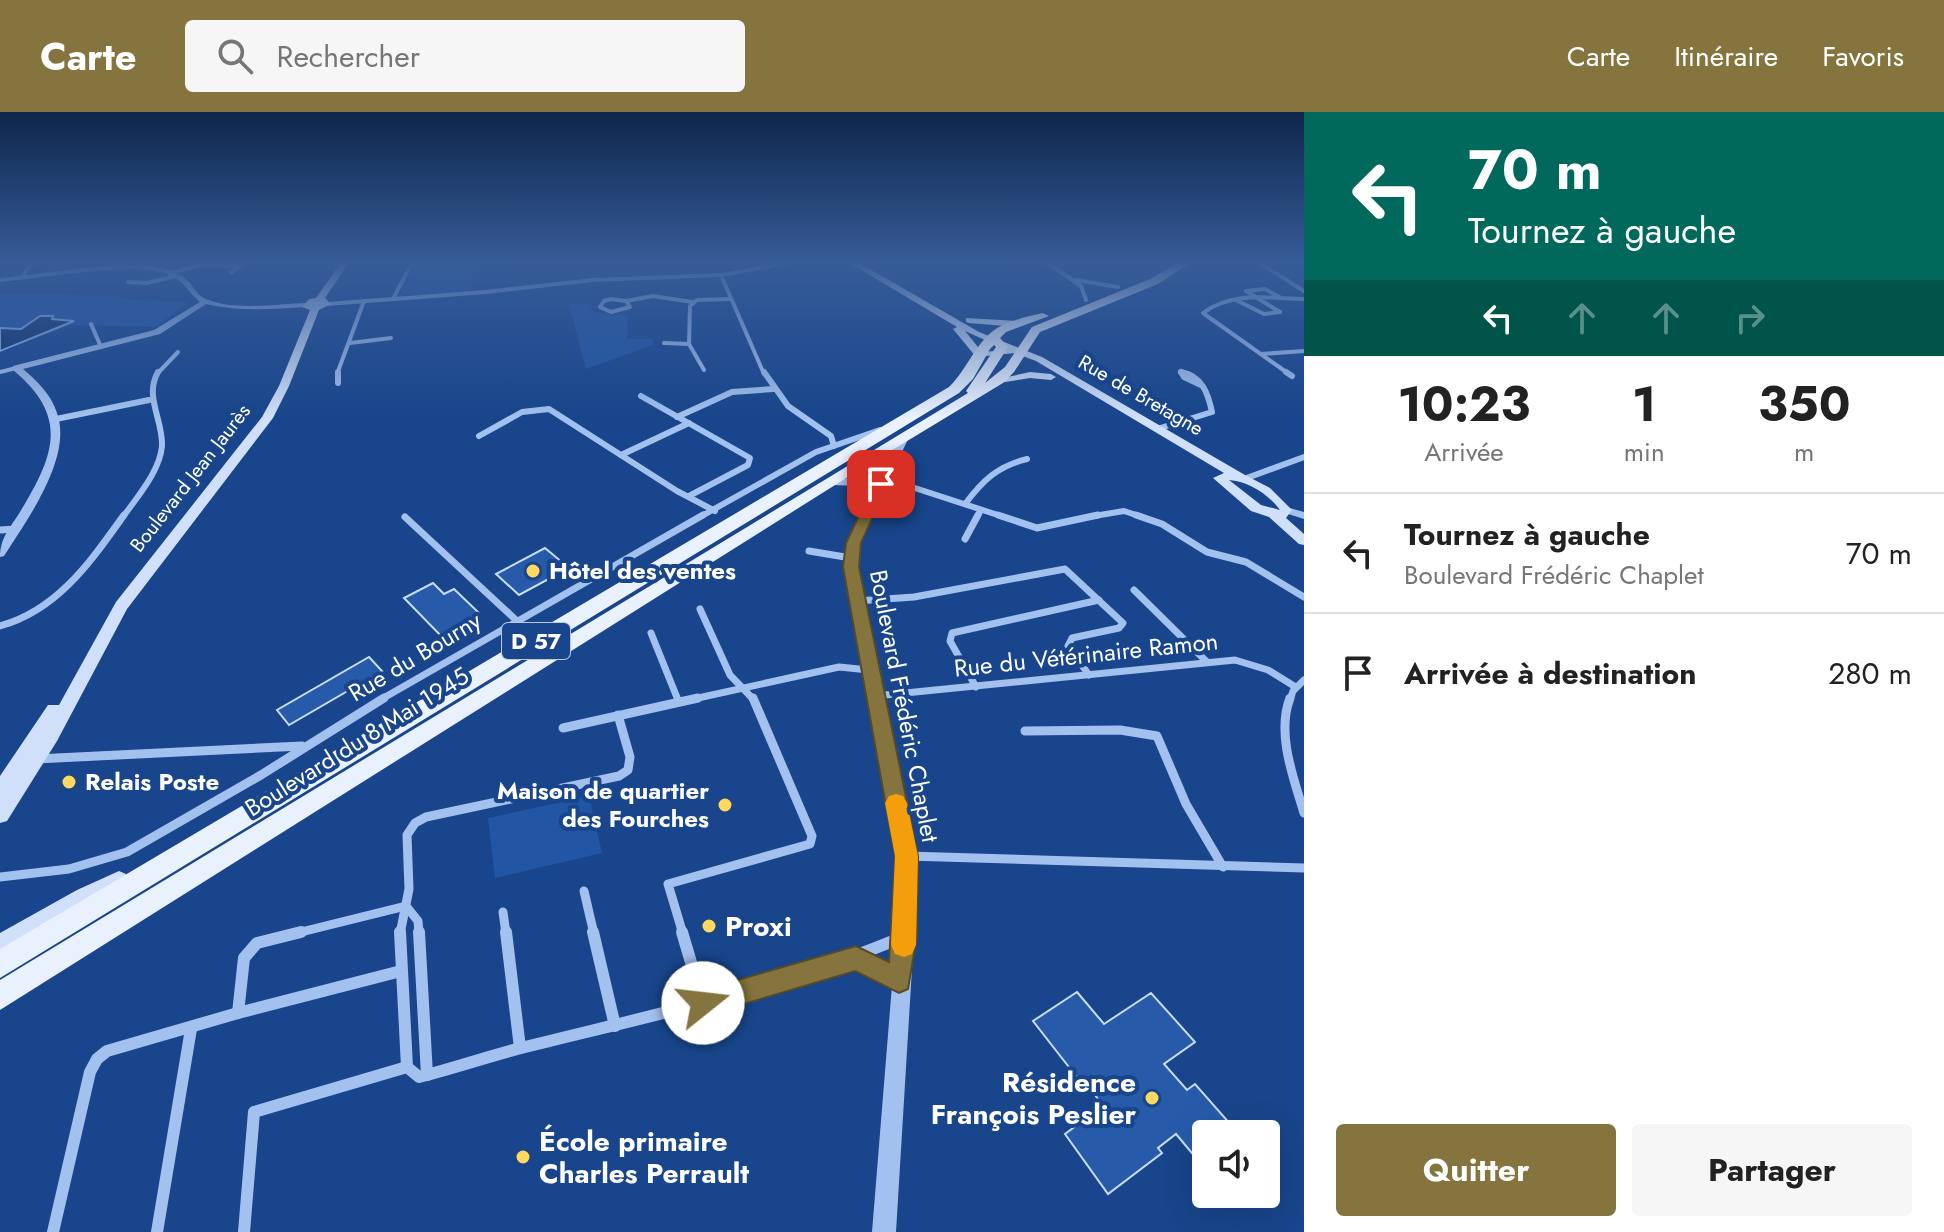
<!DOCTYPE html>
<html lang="fr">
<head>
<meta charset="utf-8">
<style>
	:root { --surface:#fff; --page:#f6f6f6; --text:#222; --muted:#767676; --line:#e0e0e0; --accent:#85743d }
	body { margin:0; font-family:Jost,sans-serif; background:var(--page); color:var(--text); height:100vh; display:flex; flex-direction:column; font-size:30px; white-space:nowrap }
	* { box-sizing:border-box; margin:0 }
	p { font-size:26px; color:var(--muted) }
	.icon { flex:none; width:44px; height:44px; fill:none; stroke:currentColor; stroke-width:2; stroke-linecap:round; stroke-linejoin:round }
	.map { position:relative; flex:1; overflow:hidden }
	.side { display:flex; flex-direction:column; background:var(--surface); width:640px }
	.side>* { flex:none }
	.hud { background:#00695c; color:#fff; overflow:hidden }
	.tools { position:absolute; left:1192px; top:1008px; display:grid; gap:16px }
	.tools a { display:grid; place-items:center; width:88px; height:88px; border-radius:8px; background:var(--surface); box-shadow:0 8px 32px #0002; font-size:40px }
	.pin { position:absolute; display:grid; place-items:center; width:68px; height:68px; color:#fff; margin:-34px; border-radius:16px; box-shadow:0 4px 12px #0006 }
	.me { position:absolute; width:88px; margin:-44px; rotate:74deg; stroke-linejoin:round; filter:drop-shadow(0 0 6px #0008) }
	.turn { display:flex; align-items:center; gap:28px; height:168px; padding:0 32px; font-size:36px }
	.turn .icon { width:104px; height:104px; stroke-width:2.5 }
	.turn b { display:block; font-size:56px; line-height:68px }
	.lanes { display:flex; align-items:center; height:76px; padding:0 32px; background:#0003; justify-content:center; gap:40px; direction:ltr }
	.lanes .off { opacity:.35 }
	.eta { display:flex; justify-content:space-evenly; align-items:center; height:136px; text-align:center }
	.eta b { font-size:48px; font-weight:700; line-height:56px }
	.action { display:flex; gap:16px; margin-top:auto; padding:16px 32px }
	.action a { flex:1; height:92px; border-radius:8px; background:var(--accent); color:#fff; font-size:32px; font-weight:700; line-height:92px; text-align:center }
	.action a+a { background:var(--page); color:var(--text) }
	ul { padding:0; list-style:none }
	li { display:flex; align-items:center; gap:24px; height:120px; padding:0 32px; border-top:2px solid var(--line) }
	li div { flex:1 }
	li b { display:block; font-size:30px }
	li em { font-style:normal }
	header { display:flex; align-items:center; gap:48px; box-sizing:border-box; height:112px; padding:0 40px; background:var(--accent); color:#fff }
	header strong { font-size:38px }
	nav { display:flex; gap:44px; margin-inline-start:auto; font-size:28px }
	.search { width:560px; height:72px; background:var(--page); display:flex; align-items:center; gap:20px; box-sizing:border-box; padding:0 28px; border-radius:8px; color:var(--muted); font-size:30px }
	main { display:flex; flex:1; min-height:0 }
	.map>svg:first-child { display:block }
	.green { fill:#2156a4 }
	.water { fill:#103269; stroke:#95bbf0; stroke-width:2 }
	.building { fill:#275baa; stroke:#c8ddfa; stroke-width:2 }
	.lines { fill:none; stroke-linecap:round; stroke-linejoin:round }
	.minor-far4 { stroke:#a3c1ee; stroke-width:4 }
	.minor-far3 { stroke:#a3c1ee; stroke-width:6 }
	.minor-far2 { stroke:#a3c1ee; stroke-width:7 }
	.minor-far1 { stroke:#a3c1ee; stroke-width:9 }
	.minor { stroke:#a3c1ee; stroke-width:12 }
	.tertiary { fill:#a3c1ee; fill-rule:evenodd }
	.secondary { fill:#d0e0fa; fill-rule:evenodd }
	.primary { fill:#e9f1ff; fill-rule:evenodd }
	.route { fill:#85743d; stroke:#564b28; stroke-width:2 }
	.slow { fill:#f59e0b }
	.poi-dot { fill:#ffd85f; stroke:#18458b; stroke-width:3 }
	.labels { text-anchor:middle; stroke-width:8; stroke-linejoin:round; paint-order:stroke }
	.far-street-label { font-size:20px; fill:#fff; stroke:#18458b }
	.shield { fill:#18458b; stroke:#bac7dc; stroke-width:2 }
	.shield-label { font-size:22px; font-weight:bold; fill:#fff }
	.poi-label { font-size:24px; font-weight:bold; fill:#fff; stroke:#18458b; text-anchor:start }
	.street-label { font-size:24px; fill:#fff; stroke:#18458b }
	.near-poi-label { font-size:28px; font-weight:bold; fill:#fff; stroke:#18458b; text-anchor:start }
</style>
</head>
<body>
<header>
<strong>Carte</strong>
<div class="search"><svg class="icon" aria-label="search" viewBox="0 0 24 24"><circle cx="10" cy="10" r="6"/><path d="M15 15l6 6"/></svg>Rechercher</div>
<nav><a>Carte</a><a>Itinéraire</a><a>Favoris</a></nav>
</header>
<main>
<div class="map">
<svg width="1304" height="1120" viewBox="0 0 1304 1120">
	<rect width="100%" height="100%" fill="#18458b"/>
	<g class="green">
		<path d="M478,152L469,179L399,184L416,153Z"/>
		<path d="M0,181L117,184L129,188L188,190L156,215L72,213L0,239Z"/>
		<path d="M590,191L593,200L628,204L627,227H653V233L586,257L569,192Z"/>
		<path d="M589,684L602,741L495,766L488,706Z"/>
	</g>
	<path class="water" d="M40,204H53L52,207L74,209L0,239V216L21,217Z"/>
	<g class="building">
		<path d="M545,436L569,456L519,483L496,462Z"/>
		<path d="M433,471L444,482L454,477L479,501L463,510L468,515L445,528L404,486Z"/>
		<path d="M369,545L382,559L289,613L277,598Z"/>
		<path d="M1077,880L1104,912L1151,881L1195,930L1164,952L1187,978L1195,972L1239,1022H1206V1058L1176,1022L1158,1036L1162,1041L1108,1082L1065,1022L1103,994L1089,975L1086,977L1033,909Z"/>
	</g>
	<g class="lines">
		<g class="minor-far4">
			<path d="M1045,149L1081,174L1086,188"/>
			<path d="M1260,151L1304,179"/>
			<path d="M171,161L204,152L240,154L231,161"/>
			<path d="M721,163L764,262"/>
			<path d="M22,165L31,152"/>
			<path d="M0,168L92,157"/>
			<path d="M1076,168L1118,175"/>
			<path d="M128,170L147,171L176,164"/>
			<path d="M393,187L413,149"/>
			<path d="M611,187L626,189L630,195L611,200L600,195L604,189Z"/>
			<path d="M1236,188L1264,202L1280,200L1246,179L1265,177L1281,186"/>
			<path d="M626,189L653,184L692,190"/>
			<path d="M91,212L101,235"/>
			<path d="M350,231L391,226"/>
			<path d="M664,231L689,232"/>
			<path d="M1261,242L1304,239"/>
			<path d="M704,258L689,232L690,194L697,188L731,187"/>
			<path d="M0,260L16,256"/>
			<path d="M157,262L178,240"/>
			<path d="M337,262L364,189"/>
			<path d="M1182,262H1190"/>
			<path d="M1289,262L1203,201C1233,179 1269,186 1304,187"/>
		</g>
		<g class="minor-far3">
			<path d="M338,260V271"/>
			<path d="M764,260L788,294L831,324L834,334"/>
			<path d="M1181,260L1184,265L1201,273"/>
			<path d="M1286,260L1292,264"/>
			<path d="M641,284L750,346L748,353L689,384"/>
			<path d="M677,305L732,280L773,277"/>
			<path d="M56,307L149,288"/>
			<path d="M1157,317L1212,300C1208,281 1202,264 1181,260"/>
			<path d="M479,324L522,300L549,297L677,379L715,399"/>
			<path d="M621,343L689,311"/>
			<path d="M884,366L1004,405"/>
			<path d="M1244,367L1304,345"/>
			<path d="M965,392C983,368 998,354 1027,347"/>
			<path d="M123,405C137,385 160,359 162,334C163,308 144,284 158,260"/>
			<path d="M700,405L816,340L880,318"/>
			<path d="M977,405L981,398"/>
			<path d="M1088,405L1124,399L1142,405"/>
		</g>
		<g class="minor-far2">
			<path d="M998,403L1037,416L1098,403"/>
			<path d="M1136,403L1162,412L1207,440L1246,450L1304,485"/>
			<path d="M405,405L516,508"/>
			<path d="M0,418L16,417"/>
			<path d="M965,427L978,403"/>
			<path d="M809,439L851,446"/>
			<path d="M1134,478L1207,550"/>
			<path d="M857,489L914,485L1065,457L1123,511L1119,516L1072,526L1068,534L1089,563"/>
			<path d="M700,497L730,563L754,588"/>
			<path d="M0,514C58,498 91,449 124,403"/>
			<path d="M651,521L678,588"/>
			<path d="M976,575L950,529L952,521L1099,488"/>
			<path d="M875,584L1235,548L1268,558L1294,574"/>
			<path d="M380,588L703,403"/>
			<path d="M689,588L839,555L869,558"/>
			<path d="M1290,588L1293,579L1304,568"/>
		</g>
		<g class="minor-far1">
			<path d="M1290,586C1276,622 1294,667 1304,701"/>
			<path d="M563,616L698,586"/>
			<path d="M1025,619L1120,618L1157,624L1186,692L1223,755"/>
			<path d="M36,647L302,634"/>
			<path d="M907,744L1304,756"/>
			<path d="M0,765L69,757L127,740L261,663L384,586"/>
			<path d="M584,779L594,822"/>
			<path d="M406,794L418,809L419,822"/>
			<path d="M503,800L506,822"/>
			<path d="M293,822L406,794"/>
			<path d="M400,822L409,777L407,723L415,711L426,705L619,664L628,658L630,645L618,603"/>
			<path d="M683,822L668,772L810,732L812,724L753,586"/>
		</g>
		<g class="minor">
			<path d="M301,820L257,831L244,846L238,901L401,859"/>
			<path d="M400,820L407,955L419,965C455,956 489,944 525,935C654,903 782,876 905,824"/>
			<path d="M419,820L427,963"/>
			<path d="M506,820L520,936"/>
			<path d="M593,820L615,914"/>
			<path d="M682,820L703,891"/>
			<path d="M856,847L899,868"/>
			<path d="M53,1120L90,960L97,947L107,939L238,901"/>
			<path d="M157,1120L191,917"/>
			<path d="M244,1120L254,1000L407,955"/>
		</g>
		<g class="tertiary">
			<path d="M792,149H807L721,165L592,170L486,182L327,194L323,192L327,190L486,178L592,166L721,161Z"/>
			<path d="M137,153C154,154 176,156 189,170C194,176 198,184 206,187C233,199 277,192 306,191L310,193L306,195C273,197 239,200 206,192L160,222L23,257C37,269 51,282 57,301C73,345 27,408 4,444L0,445C0,426 10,416 20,400C54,344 70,305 13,258V254L154,218L200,190C191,183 186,173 177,167C153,152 118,158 92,159L88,157L92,155Z"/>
			<path d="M903,324L908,327L860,431L857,455L916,744L914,824L896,1120H872L896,824L898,744L845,455L848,431L871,383L859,374L832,373L827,370C840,363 862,366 875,376L898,327Z"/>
			<path d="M1286,395L1304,400V407L1282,400V396Z"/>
		</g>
		<g class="secondary">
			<path d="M342,149H350L325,186L331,192L319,198L289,274L273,306L127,497L57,629L7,709L0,711V664L48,593H59L116,490L262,305L279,274L310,198L302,195L309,187L316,186Z"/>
			<path d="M846,149H856L979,220L1042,245L1245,363L1270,376L1292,398L1286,406L1304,422V433L1299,432L1269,405L1251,399L1213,366L1224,361L1036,249L1015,241L976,245L953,217L957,215ZM965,219L1007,238L982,240ZM1229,368C1248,369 1268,382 1280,398L1261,393Z"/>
			<path d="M966,206L1018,209L1023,212L1018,215L969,211L966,210Z"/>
			<path d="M1030,260L1051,262L1056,265L1051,268L1030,266L999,271L994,268Z"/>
			<path d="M119,759L126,762L129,769L126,776L91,792L0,844V821L77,778Z"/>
		</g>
		<path class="primary" d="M1181,149H1193L1158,172L1040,220L1014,260L1003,271L851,363L0,898V868L968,281L966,279L996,235L994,233L990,237L973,267L959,281L0,866V837L949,275C967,258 977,227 999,215C1012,208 1029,204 1043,201L1049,204L1006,220L1000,226L1008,235L985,271L1005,255L1032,215L1150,167Z"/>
	</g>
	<linearGradient id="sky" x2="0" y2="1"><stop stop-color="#0d264c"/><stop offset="0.49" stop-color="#375c98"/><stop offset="1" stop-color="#375c98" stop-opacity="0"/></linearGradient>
	<rect width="1304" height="306" fill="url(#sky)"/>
	<path class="route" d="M881,367L888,372L861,431L859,455L918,744L917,824L908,877L899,881L855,859L703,904L694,900L690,891L694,882L703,878L856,834L889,850L895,744L843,455L846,431L874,372Z"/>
	<path class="slow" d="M896,682L903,684L907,691L918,744L916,833L912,842L904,845L895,842L891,833L895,744L885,691L889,684Z"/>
	<g class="poi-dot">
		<circle cx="533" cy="459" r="8"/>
		<circle cx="69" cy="670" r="8"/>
		<circle cx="725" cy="693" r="8"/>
		<circle cx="709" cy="814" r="8"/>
		<circle cx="1152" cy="986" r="8"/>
		<circle cx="523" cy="1045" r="8"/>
	</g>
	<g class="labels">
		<g class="far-street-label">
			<text transform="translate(1141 283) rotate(30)" y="7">Rue de Bretagne</text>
			<text transform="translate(190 366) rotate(-52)" y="7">Boulevard Jean Jaurès</text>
		</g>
		<rect class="shield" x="502" y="511" width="68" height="36" rx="6"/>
		<g class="shield-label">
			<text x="536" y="537">D 57</text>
		</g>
		<g class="poi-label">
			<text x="549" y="467">Hôtel des ventes</text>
			<text x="85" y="678">Relais Poste</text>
			<text x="709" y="687" text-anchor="end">Maison de quartier<tspan x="709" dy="28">des Fourches</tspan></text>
		</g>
		<g class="street-label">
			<text transform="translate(1086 543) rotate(-6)" y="8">Rue du Vétérinaire Ramon</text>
			<text transform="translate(415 545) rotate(-31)" y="8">Rue du Bourny</text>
			<text transform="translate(904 594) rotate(79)" y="8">Boulevard Frédéric Chaplet</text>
			<text transform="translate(357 630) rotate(-32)" y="8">Boulevard du 8 Mai 1945</text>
		</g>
		<g class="near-poi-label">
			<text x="725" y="824">Proxi</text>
			<text x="1136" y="980" text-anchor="end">Résidence<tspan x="1136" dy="32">François Peslier</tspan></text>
			<text x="539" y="1039">École primaire<tspan x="539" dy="32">Charles Perrault</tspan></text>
		</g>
	</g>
</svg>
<div class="tools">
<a><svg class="icon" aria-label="sound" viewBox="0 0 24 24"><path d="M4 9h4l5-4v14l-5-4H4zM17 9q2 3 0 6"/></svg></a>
</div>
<div class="pin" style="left:881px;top:372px;background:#d93025"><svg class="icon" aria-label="arrive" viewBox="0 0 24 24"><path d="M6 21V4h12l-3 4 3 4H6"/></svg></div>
<svg class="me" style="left:703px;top:891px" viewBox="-20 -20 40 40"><circle r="19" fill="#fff"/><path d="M0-13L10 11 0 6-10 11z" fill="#85743d"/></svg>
</div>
<section class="side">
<div class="hud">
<div class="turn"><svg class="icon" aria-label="left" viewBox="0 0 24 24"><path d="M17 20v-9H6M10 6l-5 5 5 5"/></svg><div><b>70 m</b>Tournez à gauche</div></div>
<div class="lanes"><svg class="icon" aria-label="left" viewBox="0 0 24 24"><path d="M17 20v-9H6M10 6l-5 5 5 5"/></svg><svg class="icon off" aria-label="ahead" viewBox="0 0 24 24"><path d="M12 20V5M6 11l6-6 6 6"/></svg><svg class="icon off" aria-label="ahead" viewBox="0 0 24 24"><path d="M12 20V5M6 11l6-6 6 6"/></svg><svg class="icon off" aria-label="right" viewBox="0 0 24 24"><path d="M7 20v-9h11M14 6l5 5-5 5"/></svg></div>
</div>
<div class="eta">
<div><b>10:23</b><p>Arrivée</p></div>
<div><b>1</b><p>min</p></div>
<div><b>350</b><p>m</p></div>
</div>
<ul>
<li><svg class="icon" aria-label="left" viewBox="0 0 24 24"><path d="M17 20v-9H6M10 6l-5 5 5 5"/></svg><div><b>Tournez à gauche</b><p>Boulevard Frédéric Chaplet</p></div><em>70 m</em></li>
<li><svg class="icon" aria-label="arrive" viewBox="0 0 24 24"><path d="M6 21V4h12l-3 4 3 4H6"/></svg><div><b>Arrivée à destination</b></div><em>280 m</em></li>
</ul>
<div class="action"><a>Quitter</a><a>Partager</a></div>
</section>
</main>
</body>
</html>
